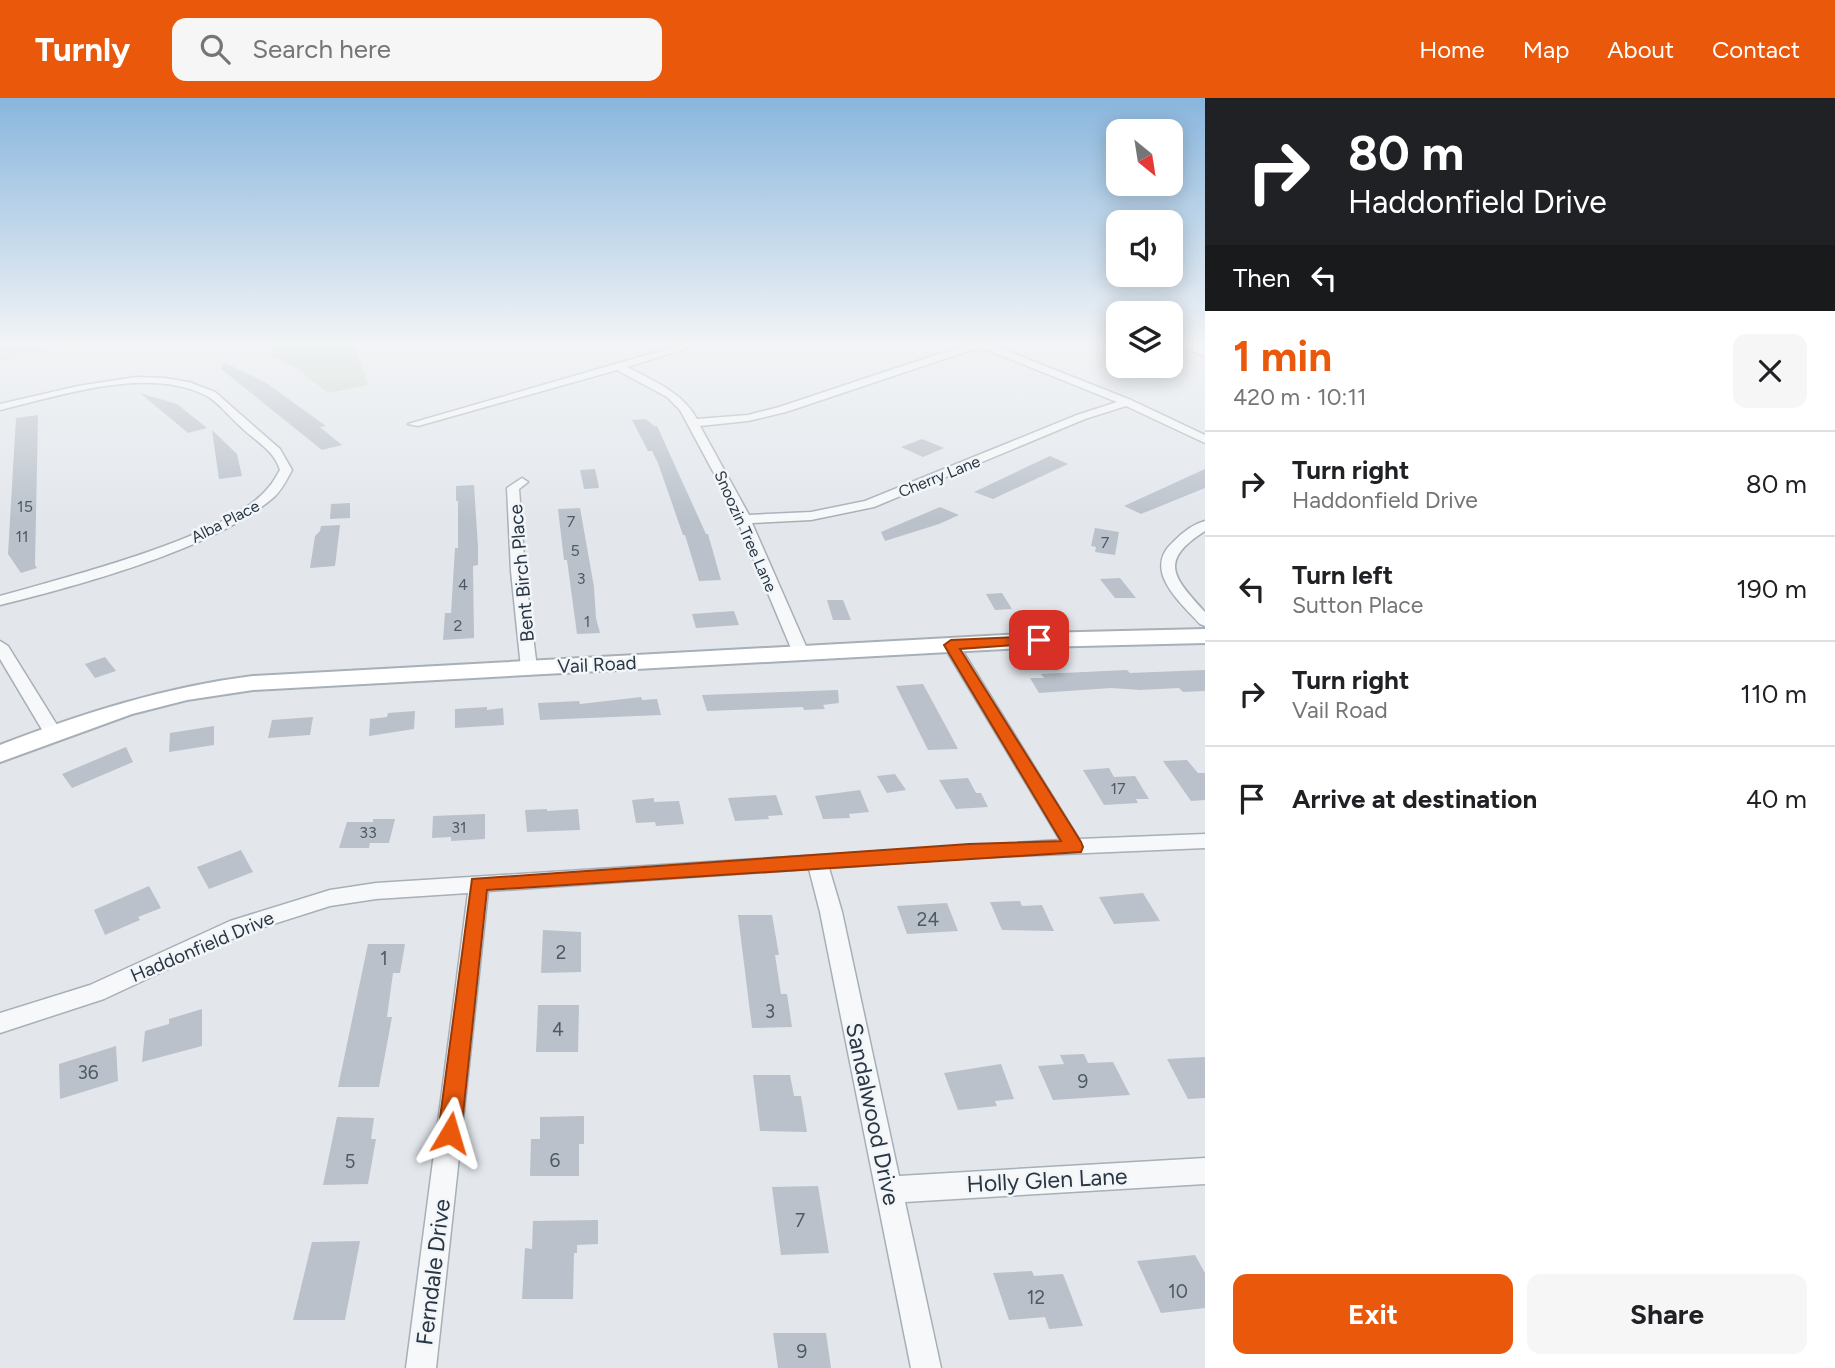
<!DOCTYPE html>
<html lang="en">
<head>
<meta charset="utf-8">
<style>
	:root { --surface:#fff; --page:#f6f6f6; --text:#202124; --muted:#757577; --line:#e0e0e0; --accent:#ea580c }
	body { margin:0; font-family:Figtree,sans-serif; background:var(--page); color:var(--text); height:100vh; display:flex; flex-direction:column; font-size:26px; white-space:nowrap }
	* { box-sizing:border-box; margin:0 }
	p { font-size:23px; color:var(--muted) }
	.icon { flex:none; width:38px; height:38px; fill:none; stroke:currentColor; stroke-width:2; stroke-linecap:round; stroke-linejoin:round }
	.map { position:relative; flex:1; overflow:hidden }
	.drawer { display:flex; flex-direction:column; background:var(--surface); width:630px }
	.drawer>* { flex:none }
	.top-card { background:#202124; color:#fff; overflow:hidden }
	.needle { width:46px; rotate:150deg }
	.buttons { position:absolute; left:1106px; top:21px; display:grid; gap:14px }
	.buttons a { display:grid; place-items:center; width:77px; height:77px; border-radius:14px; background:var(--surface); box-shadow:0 4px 18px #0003; font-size:35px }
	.pin { position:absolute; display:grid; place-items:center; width:60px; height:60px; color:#fff; margin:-30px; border-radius:14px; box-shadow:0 4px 10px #0006 }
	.me { position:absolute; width:77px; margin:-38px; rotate:7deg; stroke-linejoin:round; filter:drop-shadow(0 0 5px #0008) }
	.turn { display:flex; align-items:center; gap:24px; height:147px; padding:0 28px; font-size:32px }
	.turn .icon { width:91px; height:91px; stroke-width:2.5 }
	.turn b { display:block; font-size:49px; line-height:60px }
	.then { display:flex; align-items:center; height:66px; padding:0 28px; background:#0003; gap:14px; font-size:26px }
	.round { display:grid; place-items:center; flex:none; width:74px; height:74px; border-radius:14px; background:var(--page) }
	.summary { display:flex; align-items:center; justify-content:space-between; height:119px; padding:0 28px }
	h1 { font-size:42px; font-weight:700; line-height:52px; color:var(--accent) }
	.action { display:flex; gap:14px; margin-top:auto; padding:14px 28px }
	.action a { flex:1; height:80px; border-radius:14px; background:var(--accent); color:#fff; font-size:28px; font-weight:700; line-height:80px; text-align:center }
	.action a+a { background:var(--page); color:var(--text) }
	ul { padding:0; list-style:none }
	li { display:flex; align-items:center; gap:21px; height:105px; padding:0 28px; border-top:2px solid var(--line) }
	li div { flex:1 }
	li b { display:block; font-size:26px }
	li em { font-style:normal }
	header { display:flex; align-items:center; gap:42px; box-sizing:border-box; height:98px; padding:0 35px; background:var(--accent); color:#fff }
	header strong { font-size:33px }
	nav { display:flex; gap:38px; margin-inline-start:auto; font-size:24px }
	.search { width:490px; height:63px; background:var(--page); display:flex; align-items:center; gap:18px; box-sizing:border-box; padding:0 24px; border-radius:14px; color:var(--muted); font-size:26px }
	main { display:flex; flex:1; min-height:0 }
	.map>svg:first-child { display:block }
	.built { fill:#d1d7de }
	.green { fill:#cad6c3 }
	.building { fill:#bac1ca }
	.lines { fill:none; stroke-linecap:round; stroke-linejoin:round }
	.street-casing { stroke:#a7afb7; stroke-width:3 }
	.secondary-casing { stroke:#a7afb7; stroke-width:4 }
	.street { fill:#f6f8fa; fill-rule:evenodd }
	.secondary { fill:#fff; fill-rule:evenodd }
	.route { fill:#ea580c; stroke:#983908; stroke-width:2 }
	.labels { text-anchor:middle; stroke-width:5; stroke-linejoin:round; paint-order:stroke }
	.far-street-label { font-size:16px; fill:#293745; stroke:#f3f6f9 }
	.number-label { font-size:16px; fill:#4d5a66 }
	.street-label { font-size:19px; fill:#293745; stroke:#f3f6f9 }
	.near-number-label { font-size:19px; fill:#4d5a66 }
	.near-street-label { font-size:23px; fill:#293745; stroke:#f3f6f9 }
</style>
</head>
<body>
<header>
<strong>Turnly</strong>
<div class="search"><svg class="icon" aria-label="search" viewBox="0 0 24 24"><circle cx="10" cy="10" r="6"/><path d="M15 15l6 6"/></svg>Search here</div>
<nav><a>Home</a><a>Map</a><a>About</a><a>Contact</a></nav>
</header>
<main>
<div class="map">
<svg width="1205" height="1270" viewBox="0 0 1205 1270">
	<rect width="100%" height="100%" fill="#e3e7ec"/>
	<path class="built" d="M0,245H93L0,263Z"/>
	<path class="green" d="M273,245H354L368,287L328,295L298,271L267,256Z"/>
	<g class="building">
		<path d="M225,265L265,284L326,328L320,329L342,347L322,352L221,271Z"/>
		<path d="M140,295L177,306L207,330L188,335Z"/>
		<path d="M38,317L35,467L37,470L21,475L8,456L16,320Z"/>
		<path d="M646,321L654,328H657L706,436H708L721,482L699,483L685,437H683L658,365L652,353H648L632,322Z"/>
		<path d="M212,332L237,356L242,378L219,381Z"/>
		<path d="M922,341L944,350L923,359L901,349Z"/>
		<path d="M1050,358L1068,366L993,401L974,394Z"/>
		<path d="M595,371L599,390L584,391L580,372Z"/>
		<path d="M1205,371V390L1141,416L1124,408Z"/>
		<path d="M474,387L478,449V467L473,468L474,540L443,542L445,515H451L455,450H458V403H456V388Z"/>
		<path d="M350,405V420L330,421L331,406Z"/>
		<path d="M940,409L959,417L939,426L885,443L881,434Z"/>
		<path d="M580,410L594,489L596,520L600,535L577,536L567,462H564L558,411Z"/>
		<path d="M340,427L335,468L310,470L315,438L320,433L321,428Z"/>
		<path d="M1095,430L1119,434L1115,457L1095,454L1096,449L1091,448Z"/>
		<path d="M1120,480L1136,500H1115L1100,481Z"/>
		<path d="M1002,495L1012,511L995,512L986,496Z"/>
		<path d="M827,502H843L851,522H833Z"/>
		<path d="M734,513L739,527L696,530L692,516Z"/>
		<path d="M105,559L116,573L95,580L85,566Z"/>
		<path d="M1127,572L1130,575L1205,572V593L1183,594L1179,590L1140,592L1111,590L1039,595L1030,580H1044L1041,576Z"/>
		<path d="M923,586L949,634L958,651L928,652L896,588Z"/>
		<path d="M838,592L839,605L823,607L825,611L804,612L803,609L707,613L702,597Z"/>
		<path d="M641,599L642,602L657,601L661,617L540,622L538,605L579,603L580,606Z"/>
		<path d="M487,609V612L503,610L504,627L455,630V611Z"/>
		<path d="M415,613L414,631L369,638L370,621L387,619L388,615Z"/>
		<path d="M313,619L310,637L268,640L272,622Z"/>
		<path d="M214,628V647L169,654L170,635Z"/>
		<path d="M126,649L133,664L72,690L62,676Z"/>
		<path d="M1187,662L1198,675H1205V702L1191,703L1163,663Z"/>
		<path d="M1109,670L1114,679L1135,678L1149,701H1136L1138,705L1104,707L1083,672Z"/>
		<path d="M895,676L906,692L887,695L877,678Z"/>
		<path d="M968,680L976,695H981L988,709L956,711L939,682Z"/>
		<path d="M860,692L869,714L849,716L850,720L823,721L815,698Z"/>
		<path d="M776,697L783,717L768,718L769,721L735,723L728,700Z"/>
		<path d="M654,700V704L679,703L684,726L656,728L655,724L636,725L632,702Z"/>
		<path d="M547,711V713L578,711L580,732L527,734L525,712Z"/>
		<path d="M485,716V741L451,743V739L432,740L433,718Z"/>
		<path d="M373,721H395L389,745H370L369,750H339L347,724H373Z"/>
		<path d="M241,752L253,774L209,791L197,769Z"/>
		<path d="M149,788L161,810L138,819L140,822L105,837L94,812Z"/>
		<path d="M1143,795L1160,823L1114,826L1099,799Z"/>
		<path d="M1020,803L1022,808L1042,807L1054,833L1002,832L990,804Z"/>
		<path d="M947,805L958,833L907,836L897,808Z"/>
		<path d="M738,817H772L779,857H775L781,896H787L792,929L752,930Z"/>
		<path d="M543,832L581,834V874L541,875Z"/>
		<path d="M368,846H405L400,875H393L387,919H392L379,989H338Z"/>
		<path d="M538,907H579L578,954H536Z"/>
		<path d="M202,911V948L142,964L145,933L169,926V921Z"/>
		<path d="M116,948L118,983L60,1001L59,966Z"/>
		<path d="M1084,956L1088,965L1113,964L1130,997L1053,1002L1038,968L1064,966L1060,957Z"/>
		<path d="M1205,959V1000L1188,1001L1167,961Z"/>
		<path d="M1001,966L1014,1001L995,1003L997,1008L958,1012L944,975Z"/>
		<path d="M753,977H790L794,998H801L807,1034L760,1033Z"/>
		<path d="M584,1018V1046H579V1078H530L531,1041H540V1019Z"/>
		<path d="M337,1019L374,1020L371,1041H376L368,1086L323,1087Z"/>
		<path d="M818,1088L829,1155L781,1157L772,1089Z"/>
		<path d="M598,1122V1146L577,1147V1155H574L573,1201H522L525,1150L532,1151L533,1123Z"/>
		<path d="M360,1143L345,1222H293L312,1144Z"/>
		<path d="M1195,1157L1205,1175V1210L1161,1215L1137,1163Z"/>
		<path d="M1032,1173L1034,1178L1063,1176L1083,1228L1049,1231L1045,1219L1009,1222L993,1175Z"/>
		<path d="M773,1235H826L831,1270H778Z"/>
	</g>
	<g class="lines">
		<defs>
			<g id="street">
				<path d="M688,245H704L627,269C654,283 682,294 697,321L748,317L779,309L972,245H987L1131,302L1205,337V345L1126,308L1085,321L874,409L811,422L752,425L809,555L801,560L793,555L731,407L680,312L667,299L617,272L418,328L408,326ZM980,249L1117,304L1077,317L865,403L811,414L749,417L700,328L748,323L786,314Z"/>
				<path d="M136,279L164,280L189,284L215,294L280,351L292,372C287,381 282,392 274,399C215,451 77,488 0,507V498C63,480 229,439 268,390C273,385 276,378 280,372C274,352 255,343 241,329C229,319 219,304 205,297C146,268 60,298 0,312V306L78,288Z"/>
				<path d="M522,380L528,384L519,391L525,473L537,570L529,575L521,570L511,473L507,390Z"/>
				<path d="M1205,423V433C1158,463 1173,479 1205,514V528L1200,526C1180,504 1142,472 1173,444C1182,435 1193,426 1205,423Z"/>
				<path d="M951,542L959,547L1079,741L1205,736V750L969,760L829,770L842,814L899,1078L1205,1060V1086L905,1104L941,1270H911L820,814L809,771L488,793L436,1270H406L468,795L376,801L330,808L245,835L104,901L0,935V915L90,887L230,823L330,792L376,785L1060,742L943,547Z"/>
				<path d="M0,543L8,548L62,635L59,639H47L44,635L0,561Z"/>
			</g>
			<g id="secondary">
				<path d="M1172,245H1193L1205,249V258Z"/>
				<path d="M1205,531V545L1039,549L253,592L187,602L132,616L0,664V647C83,615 165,589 253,578L1039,535Z"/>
			</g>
		</defs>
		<use href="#street" class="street-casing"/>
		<use href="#secondary" class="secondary-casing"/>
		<use href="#street" class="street"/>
		<use href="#secondary" class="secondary"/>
	</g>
	<linearGradient id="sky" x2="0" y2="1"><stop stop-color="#89b6dd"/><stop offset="0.58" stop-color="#f2f4f6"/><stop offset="1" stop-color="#f2f4f6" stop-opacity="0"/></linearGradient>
	<rect width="1205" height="423" fill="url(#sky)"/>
	<path class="route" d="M1039,538L1044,539V545L960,551L1081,744L1083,749L1081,754L487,792L461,1035L458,1042L450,1045L442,1042L438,1035L472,781L969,746L1061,743L944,547L951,542Z"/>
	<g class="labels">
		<g class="far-street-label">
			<text transform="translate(939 378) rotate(-22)" y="6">Cherry Lane</text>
			<text transform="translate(225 423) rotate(-27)" y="6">Alba Place</text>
			<text transform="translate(746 433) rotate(66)" y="6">Snoozin Tree Lane</text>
		</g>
		<g class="number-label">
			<text x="25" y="414">15</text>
			<text x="571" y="429">7</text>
			<text x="22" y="444">11</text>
			<text x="1105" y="450">7</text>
			<text x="575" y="458">5</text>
			<text x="581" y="486">3</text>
			<text x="463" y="492">4</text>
			<text x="587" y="529">1</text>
			<text x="458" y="533">2</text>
			<text x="1118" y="696">17</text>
			<text x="459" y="735">31</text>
			<text x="368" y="740">33</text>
		</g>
		<g class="street-label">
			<text transform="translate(521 475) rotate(-95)" y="7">Bent Birch Place</text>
			<text transform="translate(597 566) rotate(-3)" y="7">Vail Road</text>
			<text transform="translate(202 848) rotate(-23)" y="7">Haddonfield Drive</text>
		</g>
		<g class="near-number-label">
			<text x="928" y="828">24</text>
			<text x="561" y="861">2</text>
			<text x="384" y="867">1</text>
			<text x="770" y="920">3</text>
			<text x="558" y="938">4</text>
			<text x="88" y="981">36</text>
			<text x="1083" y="990">9</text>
			<text x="555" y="1069">6</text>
			<text x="350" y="1070">5</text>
			<text x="800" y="1129">7</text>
			<text x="1178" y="1200">10</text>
			<text x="1036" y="1206">12</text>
			<text x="802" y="1260">9</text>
		</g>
		<g class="near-street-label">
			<text transform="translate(873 1016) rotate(78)" y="8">Sandalwood Drive</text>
			<text transform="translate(1047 1082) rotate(-3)" y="8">Holly Glen Lane</text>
			<text transform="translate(433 1174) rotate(-83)" y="8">Ferndale Drive</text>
		</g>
	</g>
</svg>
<div class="buttons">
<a><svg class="needle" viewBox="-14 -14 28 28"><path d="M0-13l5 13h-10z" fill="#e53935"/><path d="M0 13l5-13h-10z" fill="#757577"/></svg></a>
<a><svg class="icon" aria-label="sound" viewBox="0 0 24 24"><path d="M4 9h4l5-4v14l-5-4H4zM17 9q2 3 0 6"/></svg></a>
<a><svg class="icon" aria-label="layers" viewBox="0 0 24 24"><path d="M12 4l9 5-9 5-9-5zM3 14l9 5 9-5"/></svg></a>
</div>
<div class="pin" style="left:1039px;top:542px;background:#d93025"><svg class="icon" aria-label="arrive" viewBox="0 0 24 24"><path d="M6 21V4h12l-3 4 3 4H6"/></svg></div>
<svg class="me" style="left:450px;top:1035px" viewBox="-20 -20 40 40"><path d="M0-17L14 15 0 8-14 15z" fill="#ea580c" stroke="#fff" stroke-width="4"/></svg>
</div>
<section class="drawer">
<div class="top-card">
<div class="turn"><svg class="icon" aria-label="right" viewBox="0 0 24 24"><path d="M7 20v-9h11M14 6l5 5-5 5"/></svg><div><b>80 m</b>Haddonfield Drive</div></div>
<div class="then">Then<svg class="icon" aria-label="left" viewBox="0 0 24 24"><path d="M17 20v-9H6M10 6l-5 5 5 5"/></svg></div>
</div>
<div class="summary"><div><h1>1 min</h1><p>420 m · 10:11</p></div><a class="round"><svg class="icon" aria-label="close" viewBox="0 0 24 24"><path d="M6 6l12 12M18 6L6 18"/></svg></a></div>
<ul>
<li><svg class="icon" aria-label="right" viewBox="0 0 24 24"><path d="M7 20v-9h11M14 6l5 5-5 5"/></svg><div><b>Turn right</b><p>Haddonfield Drive</p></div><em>80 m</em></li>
<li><svg class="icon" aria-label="left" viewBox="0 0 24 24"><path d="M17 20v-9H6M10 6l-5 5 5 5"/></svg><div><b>Turn left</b><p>Sutton Place</p></div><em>190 m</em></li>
<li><svg class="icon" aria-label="right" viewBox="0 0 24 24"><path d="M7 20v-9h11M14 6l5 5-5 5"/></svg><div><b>Turn right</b><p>Vail Road</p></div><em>110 m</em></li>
<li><svg class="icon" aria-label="arrive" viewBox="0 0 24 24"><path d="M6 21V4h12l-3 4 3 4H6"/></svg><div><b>Arrive at destination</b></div><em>40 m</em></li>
</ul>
<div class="action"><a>Exit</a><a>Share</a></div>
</section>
</main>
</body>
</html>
